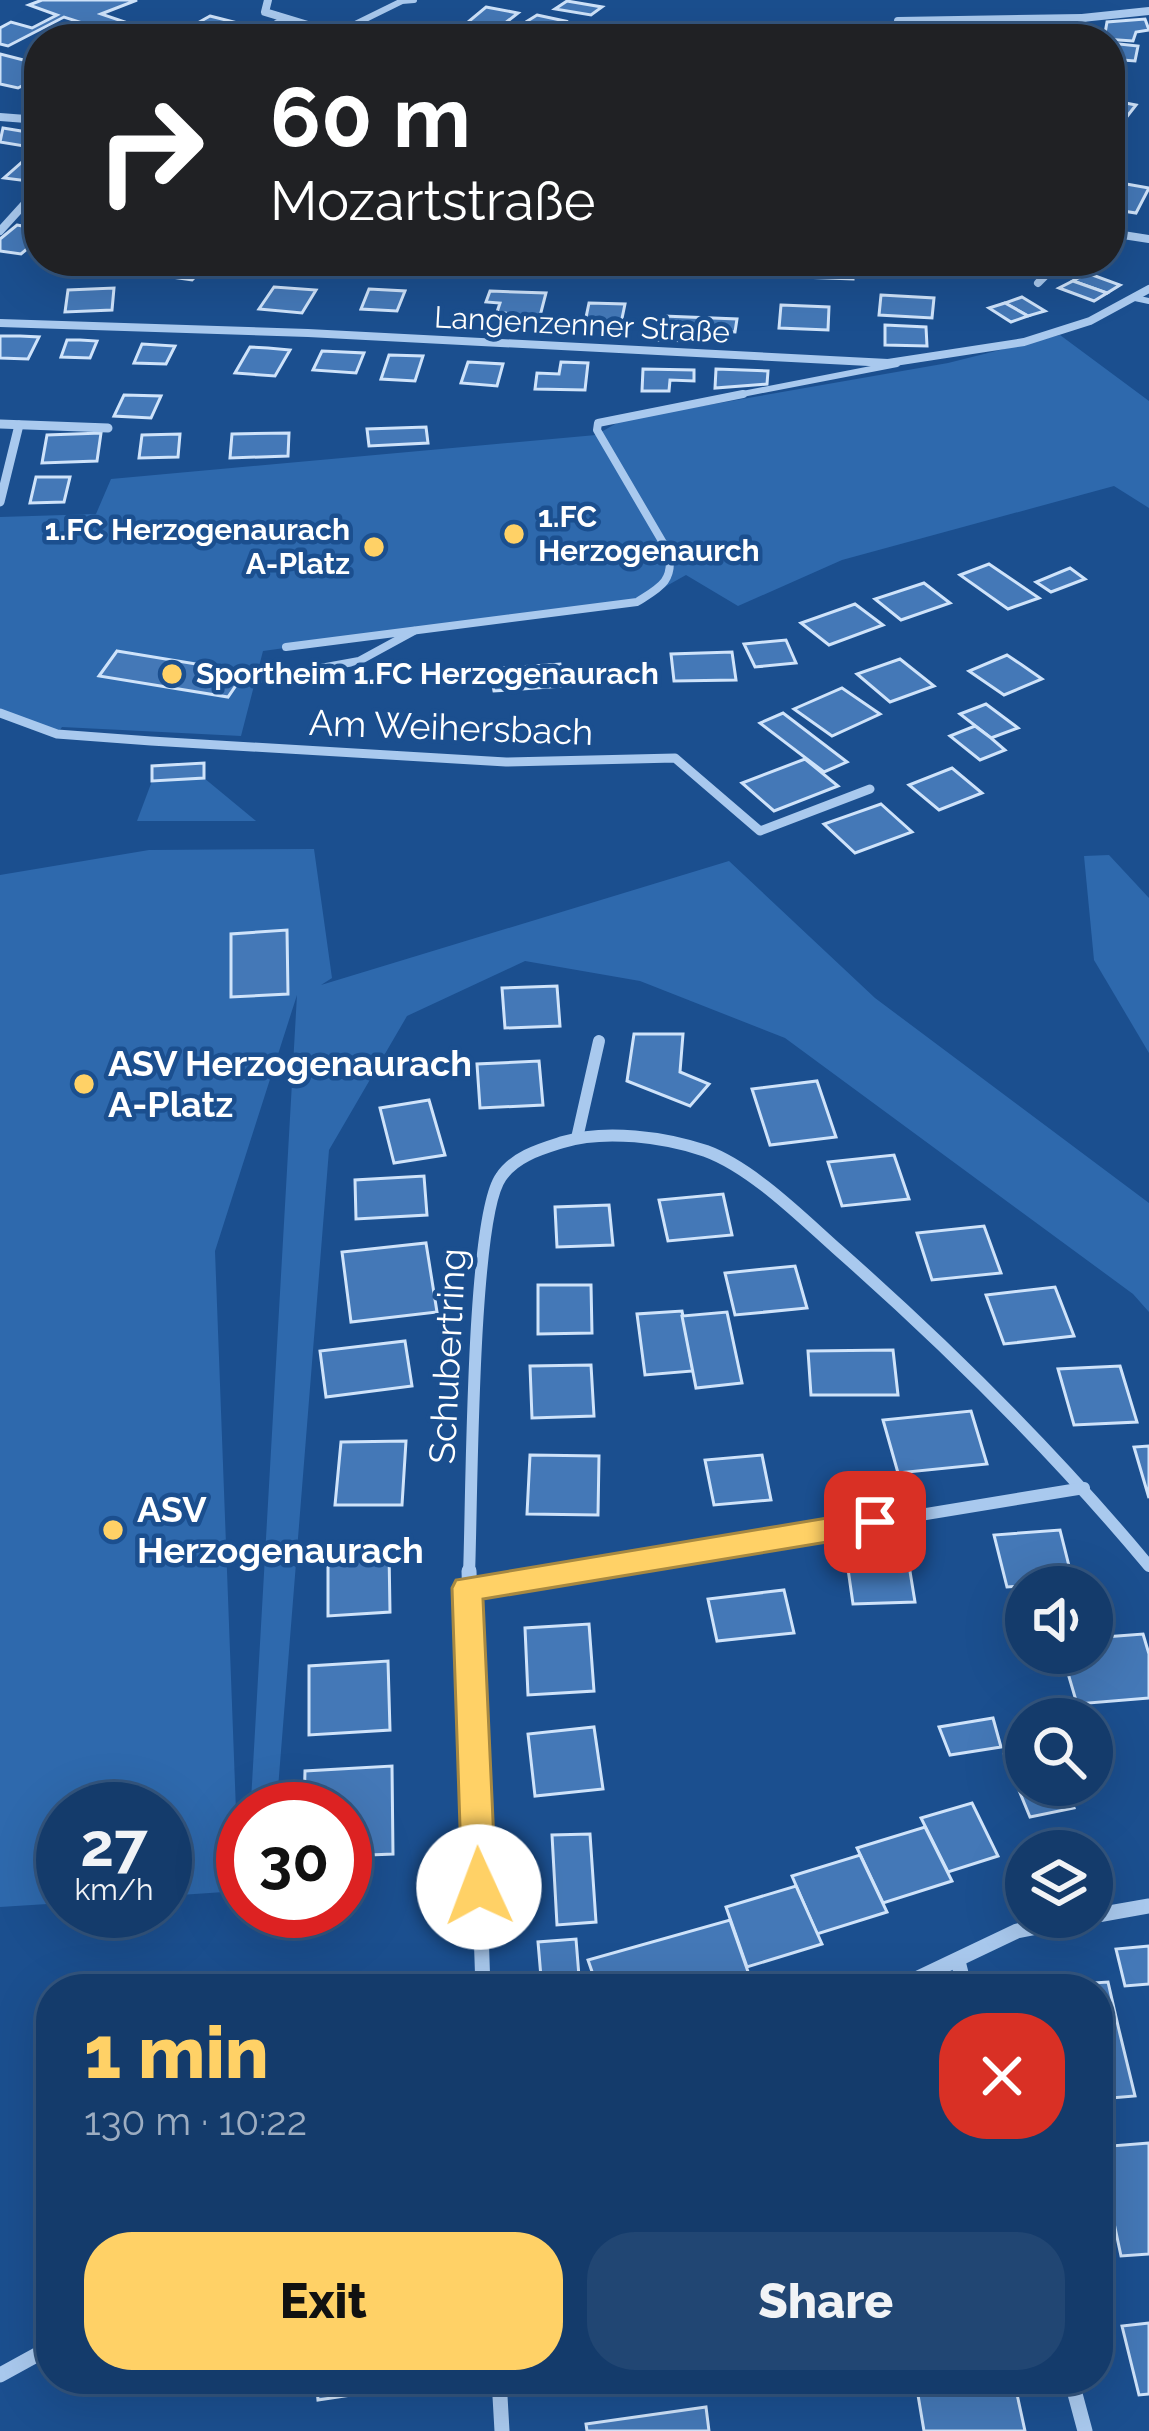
<!DOCTYPE html>
<html lang="en">
<head>
<meta charset="utf-8">
<style>
	:root { --surface:#143b6b; --page:#214673; --text:#f1f3f6; --muted:#9dadc1; --line:#33557e; --accent:#ffd166 }
	body { margin:0; font-family:Raleway,sans-serif; background:var(--page); color:var(--text); height:100vh; display:flex; flex-direction:column; font-size:45px; white-space:nowrap }
	* { box-sizing:border-box; margin:0 }
	p { font-size:39px; color:var(--muted) }
	.icon { flex:none; width:66px; height:66px; fill:none; stroke:currentColor; stroke-width:2; stroke-linecap:round; stroke-linejoin:round }
	.map { position:relative; flex:1; overflow:hidden }
	.drawer { position:absolute; left:36px; top:1974px; width:1077px; height:420px; display:flex; flex-direction:column; background:var(--surface); border-radius:48px; box-shadow:0 12px 48px #0002,0 0 0 3px var(--line) }
	.drawer>* { flex:none }
	.top-card { position:absolute; left:24px; top:24px; width:1101px; height:252px; border-radius:48px; box-shadow:0 12px 48px #0002,0 0 0 3px var(--line); background:#202124; color:#fff; overflow:hidden }
	.fabs { position:absolute; left:1005px; top:1566px; display:grid; gap:24px }
	.fabs a { display:grid; place-items:center; width:108px; height:108px; border-radius:50%; background:var(--surface); box-shadow:0 12px 48px #0002,0 0 0 3px var(--line); font-size:60px }
	.speed { position:absolute; left:36px; top:1782px; display:flex; gap:24px; font-size:60px; font-weight:700; text-align:center }
	.speed>* { display:grid; place-content:center; width:156px; height:156px; border-radius:50%; background:var(--surface); box-shadow:0 12px 48px #0002,0 0 0 3px var(--line); line-height:1 }
	.speed small { font-size:30px; font-weight:400 }
	.speed .limit { border:18px solid #d22; background:#fff; color:#111 }
	.pin { position:absolute; display:grid; place-items:center; width:102px; height:102px; color:#fff; margin:-51px; border-radius:24px; box-shadow:0 6px 18px #0006 }
	.me { position:absolute; width:132px; margin:-66px; rotate:358deg; stroke-linejoin:round; filter:drop-shadow(0 0 9px #0008) }
	.turn { display:flex; align-items:center; gap:42px; height:252px; padding:0 48px; font-size:54px }
	.turn .icon { width:156px; height:156px; stroke-width:2.5 }
	.turn b { display:block; font-size:84px; line-height:102px }
	.round { display:grid; place-items:center; flex:none; width:126px; height:126px; border-radius:48px; background:var(--page) }
	.overview { display:flex; align-items:center; justify-content:space-between; height:204px; padding:0 48px }
	h1 { font-size:72px; font-weight:800; line-height:90px; color:var(--accent) }
	.cta { display:flex; gap:24px; margin-top:auto; padding:24px 48px }
	.cta a { flex:1; height:138px; border-radius:48px; background:var(--accent); color:#111; font-size:48px; font-weight:800; line-height:138px; text-align:center }
	.cta a+a { background:var(--page); color:var(--text) }
	.map>svg:first-child { display:block }
	.green { fill:#2e69ad }
	.building { fill:#4478b7; stroke:#cfe3fa; stroke-width:3 }
	.lines { fill:none; stroke-linecap:round; stroke-linejoin:round }
	.lane-far1 { stroke:#a9c9ee; stroke-width:6 }
	.lane { stroke:#a9c9ee; stroke-width:8 }
	.street-far3 { stroke:#a9c9ee; stroke-width:8 }
	.street-far2 { stroke:#a9c9ee; stroke-width:9 }
	.street-far1 { stroke:#a9c9ee; stroke-width:12 }
	.street { stroke:#a9c9ee; stroke-width:15 }
	.route { fill:#ffd166; stroke:#a68842; stroke-width:3 }
	.poi-dot { fill:#ffd166; stroke:#1b4f8f; stroke-width:4.5 }
	.labels { text-anchor:middle; stroke-width:9; stroke-linejoin:round; paint-order:stroke }
	.far-street-label { font-size:30px; fill:#fff; stroke:#1b4f8f }
	.far-poi-label { font-size:30px; font-weight:bold; fill:#fff; stroke:#1b4f8f; text-anchor:start }
	.street-label { font-size:36px; fill:#fff; stroke:#1b4f8f }
	.poi-label { font-size:36px; font-weight:bold; fill:#fff; stroke:#1b4f8f; text-anchor:start }
</style>
</head>
<body>
<div class="map">
<svg width="1149" height="2431" viewBox="0 0 1149 2431">
	<rect width="100%" height="100%" fill="#1b4f8f"/>
	<g class="green">
		<path d="M1060,335L1149,401V508L1114,486L842,560L738,606L686,575L645,598L263,651L241,736L62,727L57,734L0,716V517L96,514L111,479L596,435L622,420L948,363Z"/>
		<path d="M204,778L256,821H137L152,781Z"/>
		<path d="M314,849L332,978L321,985L729,861L875,998L1149,1203V1312L1133,1294L785,1038L640,981L525,961L407,1016L329,1150L277,1801H251L297,995L215,1251L239,1891L165,1896V1809H63V1903L0,1907V875L149,850Z"/>
		<path d="M1109,855L1149,898V1053L1094,960L1084,856Z"/>
	</g>
	<g class="building">
		<path d="M42,0H137L101,14L125,22L104,30L64,17L8,46L0,44V28L11,22L32,28L57,15L29,5Z"/>
		<path d="M567,1L602,7L591,15L555,9Z"/>
		<path d="M486,7L518,13L500,27L468,22Z"/>
		<path d="M537,15L565,21L550,31L521,25Z"/>
		<path d="M210,16L238,23L206,36L218,39H169Z"/>
		<path d="M1145,19L1149,30L1136,32L1133,41L1104,39L1107,22Z"/>
		<path d="M1110,43L1138,46L1135,61L1110,59Z"/>
		<path d="M0,54L39,64V77L18,88L0,84Z"/>
		<path d="M1110,100L1136,105L1125,119L1110,116Z"/>
		<path d="M3,128L39,134L24,146L0,142Z"/>
		<path d="M30,155L39,156V171L28,181L4,178Z"/>
		<path d="M1115,182L1149,188L1136,213L1110,209Z"/>
		<path d="M17,225L39,229V239L21,254L0,251V239Z"/>
		<path d="M65,261H98L87,273L57,269Z"/>
		<path d="M163,261H211L192,280L150,274Z"/>
		<path d="M643,261H686L683,274L640,272Z"/>
		<path d="M802,261H853V279L801,277Z"/>
		<path d="M896,261H931L930,275L895,273Z"/>
		<path d="M1087,273L1120,285L1107,293L1073,281Z"/>
		<path d="M1073,281L1107,293L1094,301L1059,288Z"/>
		<path d="M274,287L316,290L302,313L259,309Z"/>
		<path d="M114,288L112,310L65,312L68,290Z"/>
		<path d="M369,289L405,291L397,311L361,309Z"/>
		<path d="M490,291L546,293L539,320L503,319L505,313L497,312L500,303L486,302Z"/>
		<path d="M881,295L934,298L932,318L879,315Z"/>
		<path d="M1022,297L1045,311L1028,316L1005,303Z"/>
		<path d="M589,303L625,304L620,328L584,327Z"/>
		<path d="M1005,303L1028,316L1011,322L989,308Z"/>
		<path d="M781,305L829,307L828,330L779,328Z"/>
		<path d="M663,316L737,319L735,332L694,330L692,341L659,340Z"/>
		<path d="M885,325L926,327L927,346L885,345Z"/>
		<path d="M0,336H20L39,337L28,359L0,358Z"/>
		<path d="M67,340H80L97,341L90,358L61,357Z"/>
		<path d="M142,344L175,346L166,364L134,363Z"/>
		<path d="M250,347L268,348L290,350L275,376L235,373Z"/>
		<path d="M322,351L364,353L356,373L313,370Z"/>
		<path d="M389,355L423,356L415,381L381,379Z"/>
		<path d="M468,362L503,364L497,386L461,383Z"/>
		<path d="M561,362L588,363L585,390L535,389L537,373L559,374Z"/>
		<path d="M643,369L694,370V381L670,380L669,391H642Z"/>
		<path d="M716,369L768,371L767,384L715,388Z"/>
		<path d="M124,395L161,396L151,418L114,416Z"/>
		<path d="M426,427L428,443L369,446L367,429Z"/>
		<path d="M101,433L97,461L42,463L47,435Z"/>
		<path d="M289,433L288,456L230,458L232,434Z"/>
		<path d="M180,434L178,457L139,458L142,435Z"/>
		<path d="M36,477H70L64,502L30,503Z"/>
		<path d="M989,564L1017,583L1039,598L1008,609L960,575Z"/>
		<path d="M1070,568L1085,579L1051,592L1036,582Z"/>
		<path d="M924,583L950,603L901,620L875,599Z"/>
		<path d="M855,604L883,625L829,645L801,623Z"/>
		<path d="M786,640L796,663L755,667L744,644Z"/>
		<path d="M117,651L245,672L228,697L99,676Z"/>
		<path d="M732,652L736,680L674,681L671,654Z"/>
		<path d="M1007,655L1022,665L1042,679L1004,695L969,671Z"/>
		<path d="M900,659L934,686L890,702L857,674Z"/>
		<path d="M560,664L565,686L494,691L490,669Z"/>
		<path d="M842,688L880,714L832,736L794,709Z"/>
		<path d="M986,704L1018,728L991,738L960,714Z"/>
		<path d="M783,713L847,762L824,772L760,723Z"/>
		<path d="M975,726L991,738L1005,750L980,760L950,736Z"/>
		<path d="M805,759L838,786L774,811L742,783Z"/>
		<path d="M204,763V778L152,781V766Z"/>
		<path d="M952,768L982,793L939,810L909,785Z"/>
		<path d="M881,804L912,832L855,853L824,824Z"/>
		<path d="M287,930L288,994L231,997V934Z"/>
		<path d="M557,986L560,1026L505,1028L502,988Z"/>
		<path d="M634,1034H683L680,1072L709,1084L690,1106L627,1081Z"/>
		<path d="M539,1061L543,1105L480,1108L477,1064Z"/>
		<path d="M817,1081L836,1137L770,1145L752,1089Z"/>
		<path d="M429,1100L445,1155L394,1163L380,1108Z"/>
		<path d="M894,1155L909,1199L842,1206L828,1162Z"/>
		<path d="M424,1176L427,1215L356,1219L355,1180Z"/>
		<path d="M723,1194L732,1235L668,1241L659,1200Z"/>
		<path d="M609,1205L613,1245L557,1247L555,1207Z"/>
		<path d="M984,1226L1001,1273L932,1280L917,1233Z"/>
		<path d="M426,1243L437,1312L351,1322L342,1252Z"/>
		<path d="M795,1266L807,1308L735,1315L725,1273Z"/>
		<path d="M538,1285H591L592,1333L538,1334Z"/>
		<path d="M1055,1287L1074,1336L1004,1344L986,1295Z"/>
		<path d="M682,1311L693,1371L645,1375L637,1314Z"/>
		<path d="M727,1312L742,1383L696,1388L682,1316Z"/>
		<path d="M405,1341L412,1386L326,1397L320,1351Z"/>
		<path d="M893,1350L898,1395H811L808,1351Z"/>
		<path d="M591,1365L594,1416L532,1418L530,1366Z"/>
		<path d="M1120,1366L1137,1422L1074,1425L1058,1369Z"/>
		<path d="M971,1411L987,1464L898,1473L883,1420Z"/>
		<path d="M406,1441L402,1505H335L341,1442Z"/>
		<path d="M1149,1446V1498L1134,1447Z"/>
		<path d="M530,1455L599,1456L598,1515L527,1514Z"/>
		<path d="M762,1455L771,1500L714,1505L705,1460Z"/>
		<path d="M1060,1530L1073,1582L1007,1587L994,1535Z"/>
		<path d="M389,1551L390,1612L328,1616V1554Z"/>
		<path d="M907,1553L915,1602L853,1604L846,1555Z"/>
		<path d="M784,1590L794,1633L717,1641L708,1599Z"/>
		<path d="M589,1624L594,1691L528,1695L525,1628Z"/>
		<path d="M1143,1634L1149,1654V1698L1077,1704L1062,1653H1092V1638Z"/>
		<path d="M388,1661L390,1730L309,1735V1666Z"/>
		<path d="M993,1718L1001,1747L950,1755L939,1727Z"/>
		<path d="M594,1727L603,1789L535,1796L528,1734Z"/>
		<path d="M1026,1750V1785H1065L1074,1808L1030,1817L1004,1754Z"/>
		<path d="M392,1766L393,1854L345,1856V1809H304L305,1771Z"/>
		<path d="M972,1803L998,1856L948,1872L921,1818Z"/>
		<path d="M925,1827L952,1881L883,1903L857,1848Z"/>
		<path d="M590,1834L596,1922L557,1925L552,1835Z"/>
		<path d="M860,1855L887,1912L817,1934L792,1876Z"/>
		<path d="M796,1886L822,1944L747,1967L726,1907Z"/>
		<path d="M730,1920L753,1986L598,1989L588,1960Z"/>
		<path d="M576,1939L580,1989H542L538,1942Z"/>
		<path d="M1149,1946V1984L1125,1986L1116,1949Z"/>
		<path d="M1108,1982L1119,2030L1135,2096L1098,2099V1989L1016,1988Z"/>
		<path d="M1149,2143V2254L1121,2256L1098,2147Z"/>
		<path d="M1149,2323V2394L1139,2395L1122,2326Z"/>
		<path d="M316,2379H390L391,2389L318,2400Z"/>
		<path d="M1015,2385L1025,2431H924L918,2395Z"/>
		<path d="M706,2407L709,2431H587L586,2424Z"/>
	</g>
	<g class="lines">
		<g class="lane-far1">
			<path d="M335,34L402,1L414,0"/>
			<path d="M445,39L463,25"/>
			<path d="M1135,298L1149,301"/>
			<path d="M727,397L897,364"/>
		</g>
		<g class="lane">
			<path d="M286,647L637,602C659,588 674,582 669,553L597,430L598,423L743,394"/>
			<path d="M254,680L359,661L414,631"/>
		</g>
		<g class="street-far3">
			<path d="M268,0L265,12L354,39"/>
			<path d="M898,21L1082,18"/>
			<path d="M249,39L282,21"/>
			<path d="M946,39L954,21"/>
			<path d="M1084,39L1082,18L1149,11"/>
			<path d="M0,117L39,120"/>
			<path d="M0,231L39,188"/>
			<path d="M1110,233L1149,239"/>
			<path d="M1038,283L1060,261"/>
			<path d="M0,323L308,333L888,363L1024,342L1090,321L1149,289"/>
		</g>
		<g class="street-far2">
			<path d="M0,424L108,428"/>
			<path d="M0,502L19,425"/>
			<path d="M0,713L57,734L151,741L506,762L675,758L760,831L870,789"/>
		</g>
		<g class="street-far1">
			<path d="M577,1138L599,1041"/>
			<path d="M469,1574C472,1506 471,1218 501,1177C515,1156 541,1149 563,1142C605,1129 665,1137 706,1151C752,1168 801,1217 837,1249C948,1347 1054,1452 1149,1566"/>
			<path d="M562,1574L1084,1488"/>
		</g>
		<g class="street">
			<path d="M469,1571L483,1989"/>
			<path d="M468,1589L581,1571"/>
			<path d="M1092,1916L1149,1906"/>
			<path d="M958,1961L965,1989"/>
			<path d="M895,1989L1017,1931L1089,1917"/>
			<path d="M0,2375L51,2347"/>
			<path d="M499,2379L502,2431"/>
			<path d="M1071,2379L1085,2431"/>
		</g>
	</g>
	<path class="route" d="M875,1510L886,1513L890,1522L886,1530L875,1534L483,1599L496,1887L491,1898L479,1902L467,1898L462,1887L452,1588L456,1580Z"/>
	<g class="poi-dot">
		<circle cx="514" cy="534" r="12"/>
		<circle cx="374" cy="547" r="12"/>
		<circle cx="172" cy="674" r="12"/>
		<circle cx="84" cy="1084" r="12"/>
		<circle cx="113" cy="1530" r="12"/>
	</g>
	<g class="labels">
		<g class="far-street-label">
			<text transform="translate(582 325) rotate(3)" y="10">Langenzenner Straße</text>
		</g>
		<g class="far-poi-label">
			<text x="538" y="527">1.FC<tspan x="538" dy="34">Herzogenaurch</tspan></text>
			<text x="350" y="540" text-anchor="end">1.FC Herzogenaurach<tspan x="350" dy="34">A-Platz</tspan></text>
			<text x="196" y="684">Sportheim 1.FC Herzogenaurach</text>
		</g>
		<g class="street-label">
			<text transform="translate(451 727) rotate(2)" y="13">Am Weihersbach</text>
			<text transform="translate(447 1356) rotate(-87)" y="13">Schubertring</text>
		</g>
		<g class="poi-label">
			<text x="108" y="1076">ASV Herzogenaurach<tspan x="108" dy="41">A-Platz</tspan></text>
			<text x="137" y="1522">ASV<tspan x="137" dy="41">Herzogenaurach</tspan></text>
		</g>
	</g>
</svg>
<div class="fabs">
<a><svg class="icon" aria-label="sound" viewBox="0 0 24 24"><path d="M4 9h4l5-4v14l-5-4H4zM17 9q2 3 0 6"/></svg></a>
<a><svg class="icon" aria-label="search" viewBox="0 0 24 24"><circle cx="10" cy="10" r="6"/><path d="M15 15l6 6"/></svg></a>
<a><svg class="icon" aria-label="layers" viewBox="0 0 24 24"><path d="M12 4l9 5-9 5-9-5zM3 14l9 5 9-5"/></svg></a>
</div>
<div class="speed"><div>27<small>km/h</small></div><div class="limit">30</div></div>
<div class="pin" style="left:875px;top:1522px;background:#d93025"><svg class="icon" aria-label="arrive" viewBox="0 0 24 24"><path d="M6 21V4h12l-3 4 3 4H6"/></svg></div>
<svg class="me" style="left:479px;top:1887px" viewBox="-20 -20 40 40"><circle r="19" fill="#fff"/><path d="M0-13L10 11 0 6-10 11z" fill="#ffd166"/></svg>
<div class="top-card">
<div class="turn"><svg class="icon" aria-label="right" viewBox="0 0 24 24"><path d="M7 20v-9h11M14 6l5 5-5 5"/></svg><div><b>60 m</b>Mozartstraße</div></div>
</div>
<section class="drawer">
<div class="overview"><div><h1>1 min</h1><p>130 m · 10:22</p></div><a class="round" style="background:#d93025;color:#fff"><svg class="icon" aria-label="close" viewBox="0 0 24 24"><path d="M6 6l12 12M18 6L6 18"/></svg></a></div>
<div class="cta"><a>Exit</a><a>Share</a></div>
</section>
</div>
</body>
</html>
